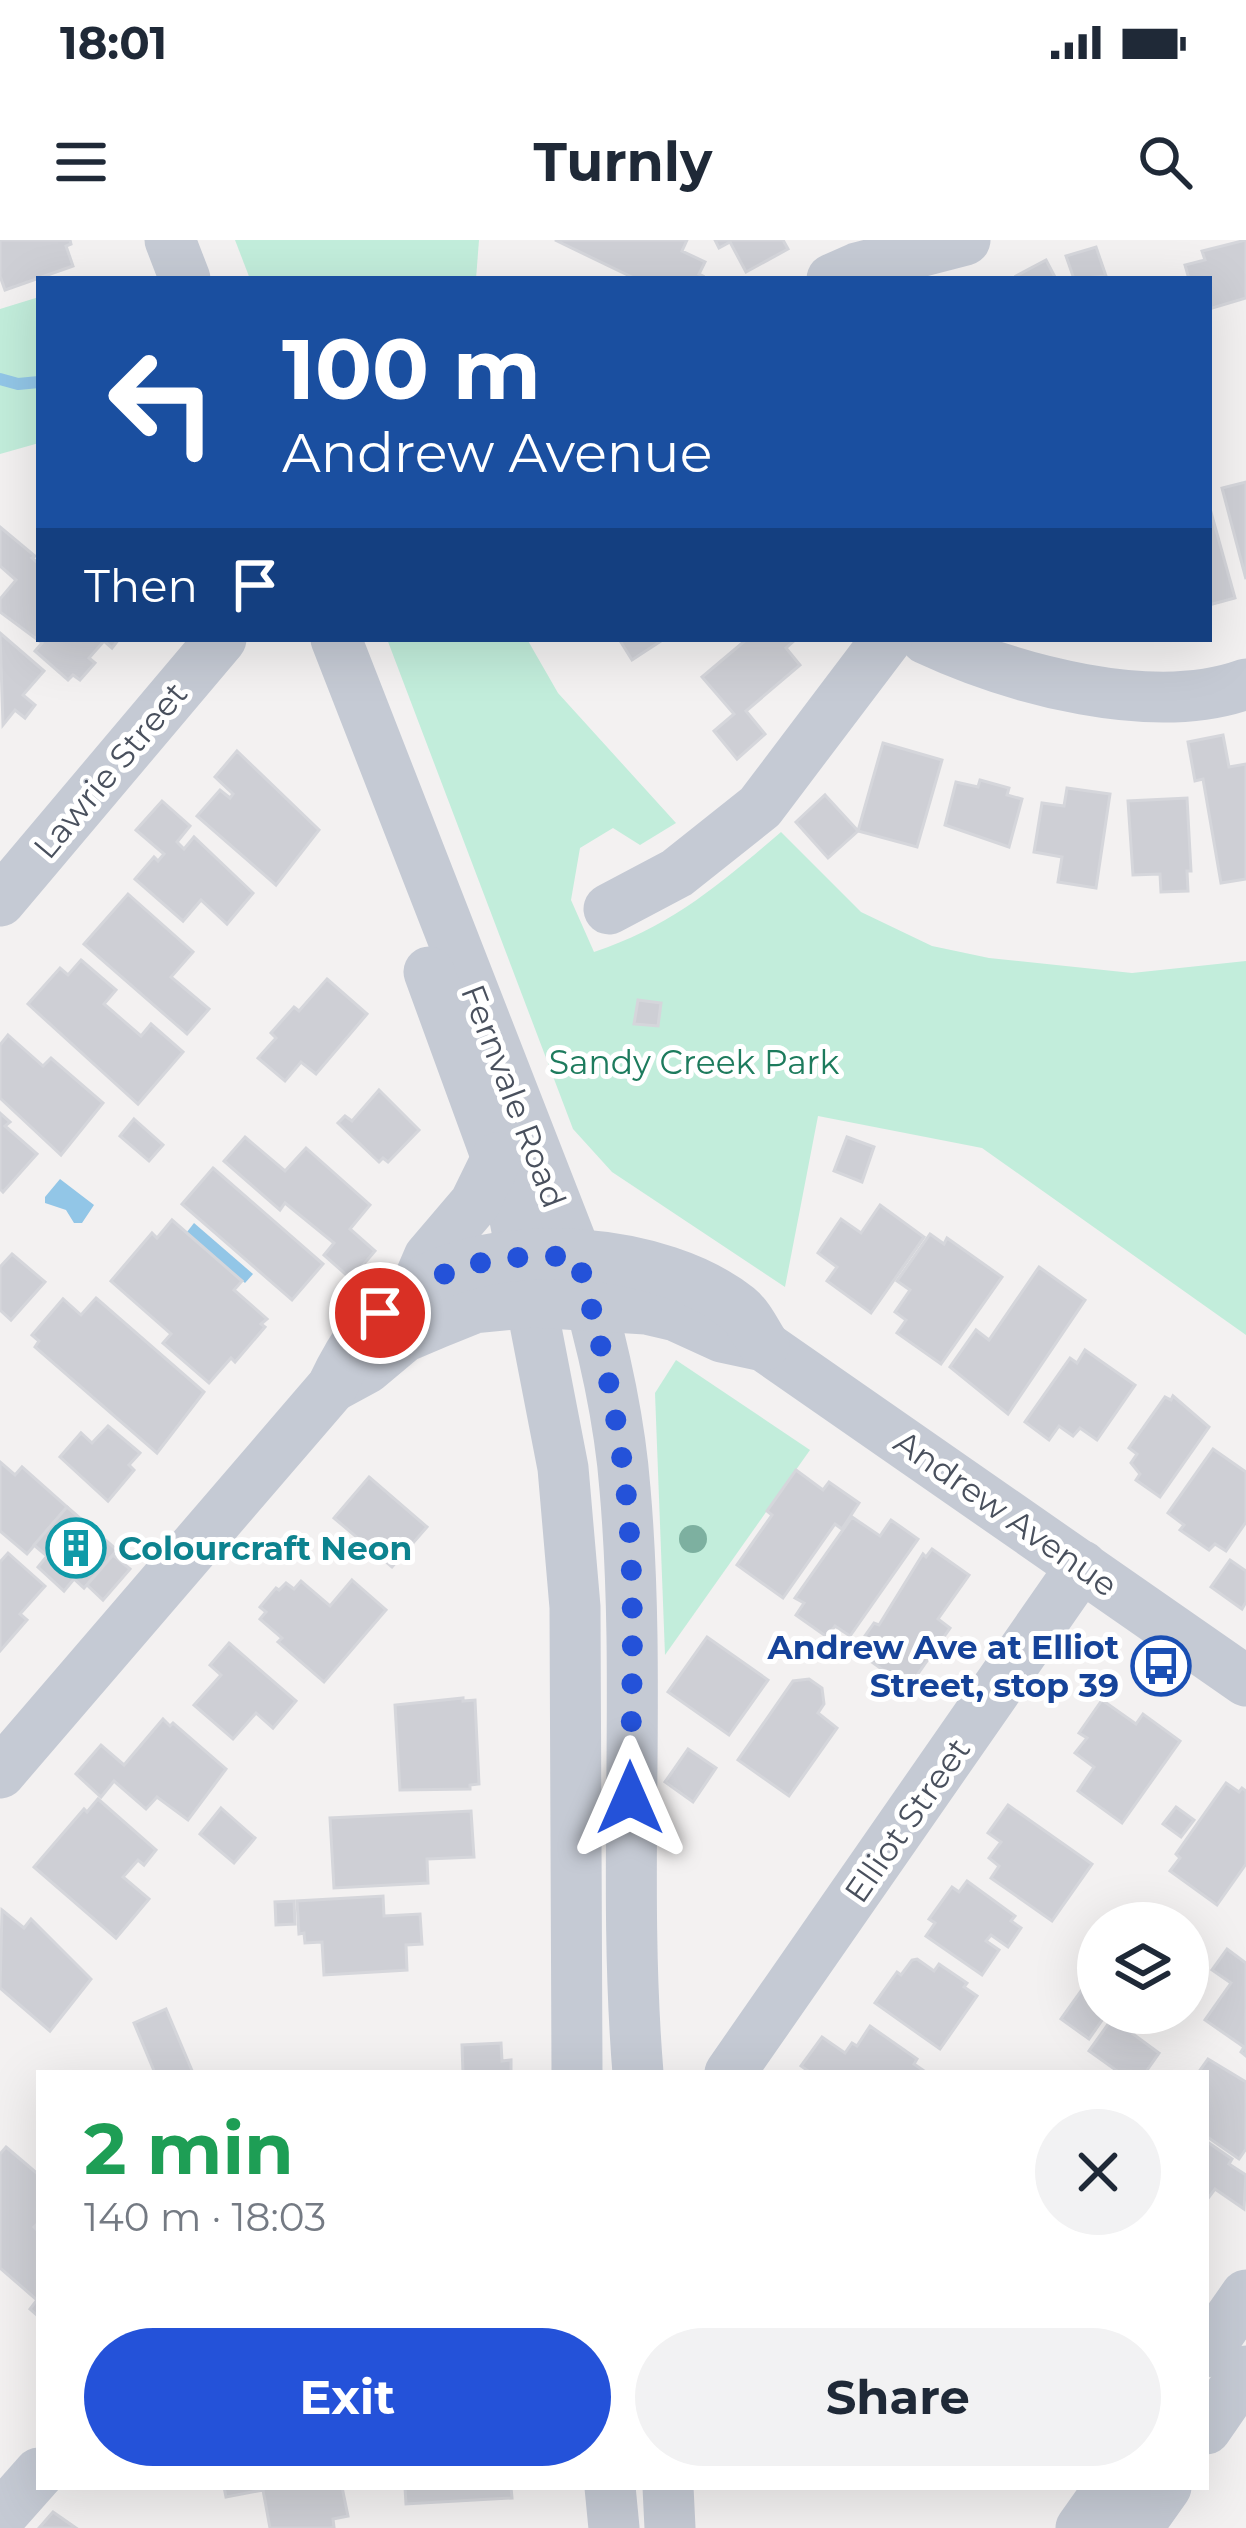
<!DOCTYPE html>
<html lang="en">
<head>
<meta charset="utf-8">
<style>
	:root { --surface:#fff; --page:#f2f2f3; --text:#1f2937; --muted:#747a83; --accent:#2452d9 }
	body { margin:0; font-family:Montserrat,sans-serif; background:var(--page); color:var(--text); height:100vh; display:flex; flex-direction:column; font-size:45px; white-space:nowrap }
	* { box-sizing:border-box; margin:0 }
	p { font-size:39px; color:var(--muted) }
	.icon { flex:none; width:66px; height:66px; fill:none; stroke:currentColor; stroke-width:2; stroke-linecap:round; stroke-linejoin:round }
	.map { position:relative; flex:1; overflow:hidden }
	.panel { position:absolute; left:36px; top:1830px; width:1173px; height:420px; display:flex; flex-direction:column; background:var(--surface); border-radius:0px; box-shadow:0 12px 48px #0002 }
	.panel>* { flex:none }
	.hud { position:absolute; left:36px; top:36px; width:1176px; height:366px; border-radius:0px; box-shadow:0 12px 48px #0002; background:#1a4fa0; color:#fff; overflow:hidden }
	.buttons { position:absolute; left:1077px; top:1662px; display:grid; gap:24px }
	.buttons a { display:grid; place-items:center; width:132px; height:132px; border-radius:50%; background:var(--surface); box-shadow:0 12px 48px #0002; font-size:60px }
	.pin { position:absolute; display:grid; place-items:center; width:102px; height:102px; color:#fff; margin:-51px; border:6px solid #fff; border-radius:50%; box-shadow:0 3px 12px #0007 }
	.me { position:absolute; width:132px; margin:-66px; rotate:0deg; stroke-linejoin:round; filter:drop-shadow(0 0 9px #0008) }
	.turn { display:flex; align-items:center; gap:42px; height:252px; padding:0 48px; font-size:54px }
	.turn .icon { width:156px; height:156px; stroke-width:2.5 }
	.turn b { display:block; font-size:84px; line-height:102px }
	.then { display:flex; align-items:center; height:114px; padding:0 48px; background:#0003; gap:24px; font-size:45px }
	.round { display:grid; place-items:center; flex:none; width:126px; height:126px; border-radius:63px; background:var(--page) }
	.head { display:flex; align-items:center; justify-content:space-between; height:204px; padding:0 48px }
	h1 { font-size:72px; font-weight:700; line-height:90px; color:#1e9e55 }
	.button { display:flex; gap:24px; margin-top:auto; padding:24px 48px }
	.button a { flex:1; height:138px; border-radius:72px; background:var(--accent); color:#fff; font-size:48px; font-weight:700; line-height:138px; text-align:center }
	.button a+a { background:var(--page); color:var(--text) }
	.status { display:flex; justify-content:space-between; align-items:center; height:84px; padding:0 60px; background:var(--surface); direction:ltr }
	.status svg { height:33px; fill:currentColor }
	header { display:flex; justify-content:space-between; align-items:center; height:156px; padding:0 48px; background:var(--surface); font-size:54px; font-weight:700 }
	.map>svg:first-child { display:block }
	.green { fill:#c2eddb }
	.water { fill:#92c6e7 }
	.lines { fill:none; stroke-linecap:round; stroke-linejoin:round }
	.stream { stroke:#92c6e7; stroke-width:12 }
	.building { fill:#cecfd5; stroke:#d5d6db; stroke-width:3 }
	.minor { stroke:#c5cad4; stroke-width:51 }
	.tree { fill:#7db0a0 }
	.route { stroke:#2452d9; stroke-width:21; stroke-dasharray:0 37.8 }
	.labels { text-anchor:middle; stroke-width:10; stroke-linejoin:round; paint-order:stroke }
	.street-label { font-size:33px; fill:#49505d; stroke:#fff }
	.park-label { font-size:33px; fill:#1d7b5d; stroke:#fff }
	.culture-label { font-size:33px; font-weight:bold; fill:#0d838f; stroke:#fff; text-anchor:start }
	.transit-label { font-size:33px; font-weight:bold; fill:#164399; stroke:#fff; text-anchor:end }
</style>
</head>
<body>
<div class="status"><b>18:01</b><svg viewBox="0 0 49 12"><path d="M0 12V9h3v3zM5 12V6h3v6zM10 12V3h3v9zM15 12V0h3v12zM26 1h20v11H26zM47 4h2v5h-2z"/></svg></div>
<header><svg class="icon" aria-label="menu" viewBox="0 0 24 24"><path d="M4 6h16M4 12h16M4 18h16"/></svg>Turnly<svg class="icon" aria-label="search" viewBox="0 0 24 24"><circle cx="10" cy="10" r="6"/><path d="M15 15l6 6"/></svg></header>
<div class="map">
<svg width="1246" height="2288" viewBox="0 0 1246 2288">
	<rect width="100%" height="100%" fill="#f3f1f1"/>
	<g class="green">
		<path d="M235,0H479L476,39H250Z"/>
		<path d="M39,57V203L0,214V69Z"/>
		<path d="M387,399H527L558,453L676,583L640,605L613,588L580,608L571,660L594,712C672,686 720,644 781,592L861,672L932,706L989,718L1132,733L1246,721V1095L982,908L818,876L785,1047L612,932L573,889Z"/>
		<path d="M676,1120L810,1210L665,1415L655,1153Z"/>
	</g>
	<g class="water">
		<path d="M60,939L94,965L82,983H74L66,970L45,963V957Z"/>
		<path d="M194,983L253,1034L245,1043L187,992Z"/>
	</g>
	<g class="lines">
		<path class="stream" d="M0,139L18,144L39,142"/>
	</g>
	<g class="building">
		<path d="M0,0H70L71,4L66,6L73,26L5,50L0,36Z"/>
		<path d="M555,0H687L682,11L705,22L699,34L703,36L701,39H636Z"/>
		<path d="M715,0H783L788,9L746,32L730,2L719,8Z"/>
		<path d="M1246,0V58L1209,69V39H1189L1185,25L1205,20L1202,11Z"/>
		<path d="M1096,7L1106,36L1074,39L1066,16Z"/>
		<path d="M1046,20L1056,39H1018L1016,36Z"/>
		<path d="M1246,242V339L1222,248Z"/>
		<path d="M1209,265L1235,358L1209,365Z"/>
		<path d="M0,287L35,316L32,318L39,324V399H119L112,408L104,401L89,418L95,423L80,440L73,435L68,440L35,411L42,403L0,372V359L16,340L0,326Z"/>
		<path d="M0,393L44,431L23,455L35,465L25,478L15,470L3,485Z"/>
		<path d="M619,399H664L632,420Z"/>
		<path d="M747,399H796L786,408L800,425L746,471L765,494L737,519L714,491L734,474L702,437Z"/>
		<path d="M1223,495L1229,527L1246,524V639L1221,643L1203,539L1195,541L1188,502Z"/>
		<path d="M883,503L942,520L917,607L858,591Z"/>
		<path d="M237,511L319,590L276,645L197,576L220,550L230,558L233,554L215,537Z"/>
		<path d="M980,540L1009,548L1007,555L1022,559L1009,607L945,585L956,542L978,547Z"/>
		<path d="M1067,548L1110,554L1096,648L1058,642L1062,617L1034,612L1042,563L1064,566Z"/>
		<path d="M825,555L858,591L828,618L796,582Z"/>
		<path d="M1187,558L1191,631H1187L1188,651L1161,652L1160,634L1133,635L1128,561Z"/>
		<path d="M162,561L190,586L177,602L184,609L194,597L253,653L227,684L201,660L183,681L135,639L154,617L158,621L164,614L136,590Z"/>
		<path d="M128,654L193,712L171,737L209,769L187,794L84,704Z"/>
		<path d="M81,720L116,750L104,764L111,770L141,796L151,784L183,812L138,864L28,764L60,728L68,735Z"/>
		<path d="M327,739L367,774L316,834L301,822L285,841L258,818L276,798L271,793L294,767L299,771Z"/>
		<path d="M638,760L661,763L658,786L634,784Z"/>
		<path d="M8,795L43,826L51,818L103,863L61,915L0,858V805Z"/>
		<path d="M379,850L419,890L388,922L383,918L379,922L338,883L345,876L352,881Z"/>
		<path d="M0,873L10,882L5,886L37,914L3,952L0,949Z"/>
		<path d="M134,879L163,905L149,921L120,896Z"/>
		<path d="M245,897L285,931L306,908L370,965L350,989L375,1011L351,1039L324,1015L334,1003L285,963L280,970L224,921Z"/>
		<path d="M847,897L874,907L862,942L834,931Z"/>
		<path d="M213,928L323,1024L292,1060L182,964Z"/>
		<path d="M880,965L924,997L871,1073L827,1041L837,1027L818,1013L841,979L861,993Z"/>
		<path d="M172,980L242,1041L234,1050L267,1079L261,1084L265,1087L235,1122L231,1118L209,1143L163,1103L171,1094L111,1041L152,993L157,998Z"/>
		<path d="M930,994L944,1004L947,998L1002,1037L941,1124L897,1093L906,1080L895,1072L910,1050L897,1041Z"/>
		<path d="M12,1014L45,1042L11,1080L0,1070V1027Z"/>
		<path d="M1039,1027L1085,1060L1008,1174L950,1127L976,1090L989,1100Z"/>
		<path d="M96,1058L204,1152L157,1213L35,1107L39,1101L32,1095L63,1059L81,1075Z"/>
		<path d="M1085,1110L1135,1145L1097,1200L1080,1188L1073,1196L1059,1186L1049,1200L1025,1182L1070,1118L1077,1123Z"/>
		<path d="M1173,1156L1209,1187L1160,1257L1136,1240L1140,1234L1131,1223L1137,1214L1129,1208L1165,1157L1171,1160Z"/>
		<path d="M108,1186L140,1213L129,1225L134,1230L108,1261L60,1217L81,1193L92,1203Z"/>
		<path d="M1213,1209L1246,1232V1282L1226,1311L1215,1304L1209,1310L1180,1290L1184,1285L1168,1273Z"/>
		<path d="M0,1222L15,1235L22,1227L67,1267L27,1314L0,1291Z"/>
		<path d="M796,1230L823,1250L829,1242L859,1263L842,1289L835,1284L783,1358L737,1325L772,1275L767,1271Z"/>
		<path d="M369,1237L427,1287L392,1327L334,1278Z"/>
		<path d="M67,1267L117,1310L84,1348L74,1339L64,1351L38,1327L47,1316L34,1305Z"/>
		<path d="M852,1277L880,1296L891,1280L918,1299L850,1396L835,1386L827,1397L796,1375L804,1363L795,1358Z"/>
		<path d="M932,1309L969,1335L938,1379L950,1388L908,1448L855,1410L874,1383L879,1385L923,1314L926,1317Z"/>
		<path d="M8,1313L45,1346L20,1374L27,1380L0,1411V1322Z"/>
		<path d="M113,1315L130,1329L103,1360L87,1345Z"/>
		<path d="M1230,1320L1246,1331V1362L1242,1369L1211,1347Z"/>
		<path d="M352,1340L386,1370L324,1442L278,1402L282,1398L260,1379L266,1372L260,1367L276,1348L279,1350L286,1343L294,1349L301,1341L330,1366Z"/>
		<path d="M707,1397L768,1440L729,1495L668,1452Z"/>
		<path d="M229,1403L296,1461L273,1488L256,1473L233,1499L194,1465L221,1435L210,1425Z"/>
		<path d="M809,1439L822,1448L824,1464L818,1473L837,1488L789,1556L738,1520L793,1441Z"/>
		<path d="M463,1458V1461L475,1460L479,1544L470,1545V1549L400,1550L395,1465Z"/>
		<path d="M1102,1460L1136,1484L1143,1474L1180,1501L1122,1583L1078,1551L1094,1527L1075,1513L1087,1498L1079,1493Z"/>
		<path d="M163,1479L170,1486L173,1483L226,1529L188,1580L157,1557L146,1569L114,1541L101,1557L76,1534L101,1505L124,1525Z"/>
		<path d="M688,1509L716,1528L693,1562L665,1542Z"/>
		<path d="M1226,1543L1239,1552L1242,1548L1246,1551V1624L1217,1665L1170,1631L1180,1618L1176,1614Z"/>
		<path d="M98,1559L156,1610L144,1625L138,1620L123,1637L149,1659L116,1698L34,1627L84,1569L87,1572Z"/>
		<path d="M1008,1565L1092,1624L1052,1681L991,1638L999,1626L989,1618L1001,1602L988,1593Z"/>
		<path d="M1176,1567L1194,1580L1181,1597L1163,1584Z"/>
		<path d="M221,1568L255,1598L234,1623L200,1594Z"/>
		<path d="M471,1571L474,1617L427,1619L428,1643L334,1648L330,1578Z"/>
		<path d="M967,1641L1015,1676L1011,1681L1021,1688L1008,1707L991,1695L986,1701L999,1710L982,1735L926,1696L935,1683L929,1679L952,1647L959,1652Z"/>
		<path d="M383,1656L384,1676L420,1674L422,1704L406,1705L407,1730L324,1735L322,1702L305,1703L304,1693L299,1694L297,1661Z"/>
		<path d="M294,1661L295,1684L276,1685L275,1662Z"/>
		<path d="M2,1670L24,1688L31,1679L91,1739L50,1791L0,1748Z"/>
		<path d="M1227,1709L1246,1723V1816L1241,1812L1244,1807L1205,1780L1231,1743L1212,1730Z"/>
		<path d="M917,1719L934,1731L939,1724L967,1743L964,1747L977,1756L940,1809L875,1763L897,1732L901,1735L912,1720Z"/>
		<path d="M1091,1737L1098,1742V1773H1107L1089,1799L1061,1779Z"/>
		<path d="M166,1769L193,1833H155L134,1783Z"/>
		<path d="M1116,1773H1150L1133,1794L1159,1813L1145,1833H1120L1089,1811Z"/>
		<path d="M870,1786L917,1819L914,1824L927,1833H811L801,1826L822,1797L845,1813L852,1803L857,1806Z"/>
		<path d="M501,1803L502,1821L511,1820V1833H463L462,1805Z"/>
		<path d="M1208,1819L1246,1842V1909L1239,1919L1206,1896V1833H1198Z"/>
		<path d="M1206,1901L1232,1919L1229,1924L1246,1935L1244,1969L1215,1949L1206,1961Z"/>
		<path d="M6,1907L39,1935V1982L34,1987L39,1992V2077L30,2069L37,2060L0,2028V1914Z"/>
		<path d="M224,2247H342L348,2276L333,2279L334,2287L330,2288H270L263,2250L226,2257Z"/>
		<path d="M405,2247H511L512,2258L406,2264Z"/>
		<path d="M53,2272L76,2288H39Z"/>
	</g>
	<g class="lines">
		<g class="minor">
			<path d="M170,0L185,39"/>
			<path d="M832,39L857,28L965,0"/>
			<path d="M336,399L577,1017C600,1092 619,1171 625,1249C642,1443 622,1639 638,1833"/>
			<path d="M926,399C1012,439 1153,478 1246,444"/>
			<path d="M0,661L221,399"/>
			<path d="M609,669L677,633L760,567L887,399"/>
			<path d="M429,732L510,954L563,1228L575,1367L577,1833"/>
			<path d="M417,1045L429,1017L475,963L497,918"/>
			<path d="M332,1147L367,1128L404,1097L437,1083L474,1068L533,1062L646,1069L676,1076L722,1097L764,1106L1246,1441"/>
			<path d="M0,1533L332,1147C352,1104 377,1067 420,1043C505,996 661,1007 738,1068C749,1077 756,1093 764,1105"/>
			<path d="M730,1833L1082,1326"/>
			<path d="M1206,2112L1246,2055"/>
			<path d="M1206,2189L1246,2131"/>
			<path d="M610,2247L614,2288"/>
			<path d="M668,2247L670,2288"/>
			<path d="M0,2277L39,2233"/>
			<path d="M1081,2288L1110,2247"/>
			<path d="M1137,2288L1166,2247"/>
		</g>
	</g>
	<circle class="tree" cx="693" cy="1299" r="14"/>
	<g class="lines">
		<path class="route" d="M380,1073C440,1023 501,1013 577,1017C599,1090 616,1167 625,1243C637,1347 631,1453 630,1558"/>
	</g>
	<defs>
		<symbol id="building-ring" viewBox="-11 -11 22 22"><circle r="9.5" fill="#fff" stroke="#0f9aa8" stroke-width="1.5"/><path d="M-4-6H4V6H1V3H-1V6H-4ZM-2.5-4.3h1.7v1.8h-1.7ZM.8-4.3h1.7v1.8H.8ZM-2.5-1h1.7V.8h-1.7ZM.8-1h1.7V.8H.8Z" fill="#0f9aa8"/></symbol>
		<symbol id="bus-ring" viewBox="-11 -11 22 22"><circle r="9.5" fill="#fff" stroke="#1a4fb4" stroke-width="1.5"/><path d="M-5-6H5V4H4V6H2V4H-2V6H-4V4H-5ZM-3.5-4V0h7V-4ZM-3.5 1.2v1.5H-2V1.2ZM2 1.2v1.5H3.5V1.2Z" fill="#1a4fb4"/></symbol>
	</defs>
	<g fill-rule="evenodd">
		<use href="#building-ring" x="43" y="1275" width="66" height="66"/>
		<use href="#bus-ring" x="1128" y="1393" width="66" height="66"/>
	</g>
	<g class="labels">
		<g class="street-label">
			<text transform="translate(110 530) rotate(-50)" y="12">Lawrie Street</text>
			<text transform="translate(514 856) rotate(69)" y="12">Fernvale Road</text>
			<text transform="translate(1006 1273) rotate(35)" y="12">Andrew Avenue</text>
			<text transform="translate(907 1580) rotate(-55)" y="12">Elliot Street</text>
		</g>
		<g class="park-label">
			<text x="694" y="834">Sandy Creek Park</text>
		</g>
		<g class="culture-label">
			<text x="118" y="1320">Colourcraft Neon</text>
		</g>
		<g class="transit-label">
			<text x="1119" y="1419">Andrew Ave at Elliot<tspan x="1119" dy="38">Street, stop 39</tspan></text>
		</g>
	</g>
</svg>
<div class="buttons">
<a><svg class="icon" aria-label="layers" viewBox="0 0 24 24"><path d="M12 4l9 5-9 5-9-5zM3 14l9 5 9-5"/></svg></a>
</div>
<div class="pin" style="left:380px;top:1073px;background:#d93025"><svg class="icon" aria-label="arrive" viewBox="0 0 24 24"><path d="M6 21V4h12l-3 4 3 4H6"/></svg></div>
<svg class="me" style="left:630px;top:1558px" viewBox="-20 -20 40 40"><path d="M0-17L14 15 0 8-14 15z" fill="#2452d9" stroke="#fff" stroke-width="4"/></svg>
<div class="hud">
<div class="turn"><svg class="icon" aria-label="left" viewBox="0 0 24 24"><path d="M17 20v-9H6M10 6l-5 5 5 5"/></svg><div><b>100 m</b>Andrew Avenue</div></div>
<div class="then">Then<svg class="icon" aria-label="arrive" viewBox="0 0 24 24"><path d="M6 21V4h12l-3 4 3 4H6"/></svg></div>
</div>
<section class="panel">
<div class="head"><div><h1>2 min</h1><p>140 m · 18:03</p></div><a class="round"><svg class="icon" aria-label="close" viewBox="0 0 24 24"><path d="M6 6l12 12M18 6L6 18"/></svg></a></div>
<div class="button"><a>Exit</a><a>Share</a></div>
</section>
</div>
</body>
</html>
